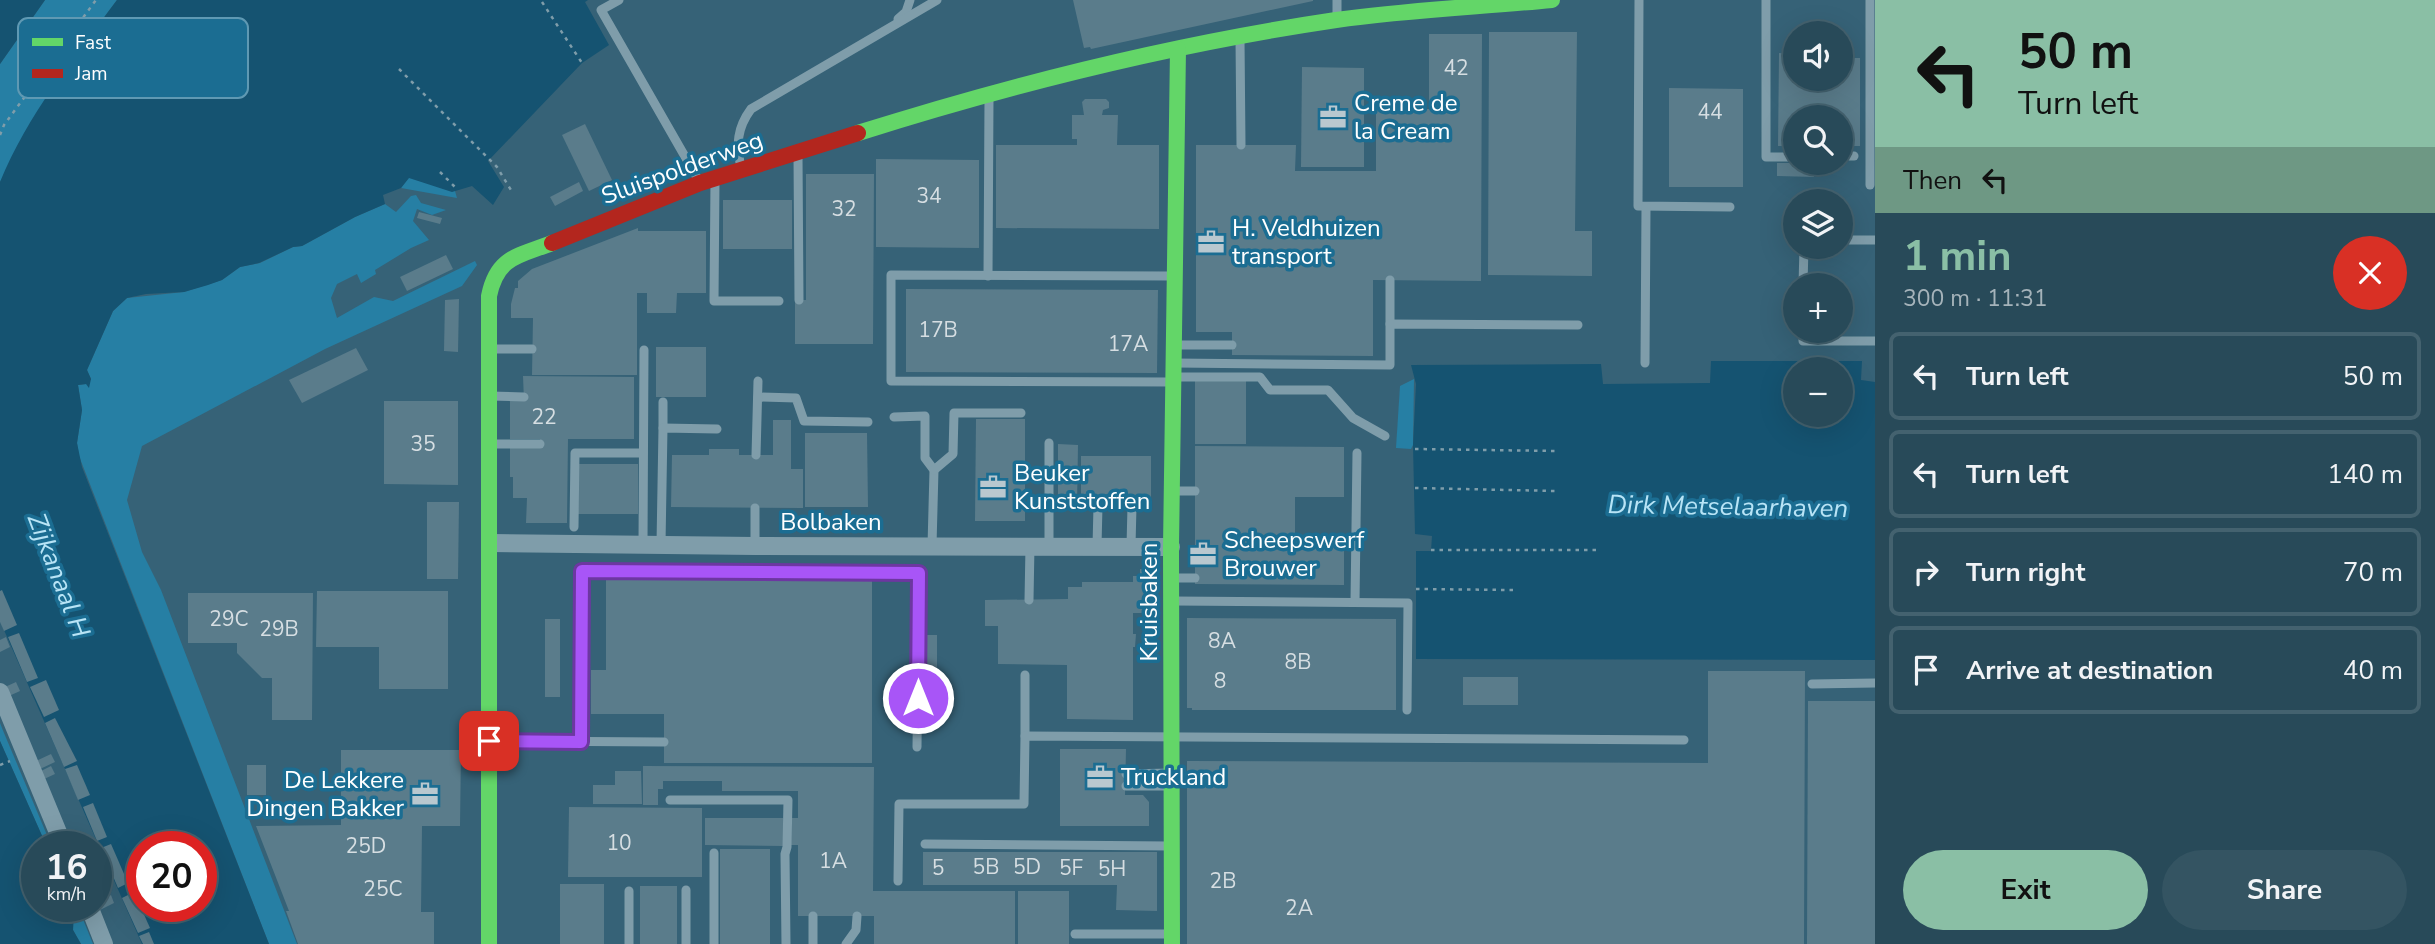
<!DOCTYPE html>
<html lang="en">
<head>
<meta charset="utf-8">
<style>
	:root { --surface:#284a59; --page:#345462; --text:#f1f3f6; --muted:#a5b3ba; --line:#44626f; --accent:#8abfa5 }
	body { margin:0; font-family:"Nunito Sans",sans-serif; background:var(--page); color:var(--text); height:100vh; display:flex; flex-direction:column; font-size:26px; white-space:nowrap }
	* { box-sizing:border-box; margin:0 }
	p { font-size:23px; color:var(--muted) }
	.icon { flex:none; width:38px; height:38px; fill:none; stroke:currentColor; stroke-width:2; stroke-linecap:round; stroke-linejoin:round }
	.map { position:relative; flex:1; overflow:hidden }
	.details { display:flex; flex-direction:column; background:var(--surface); width:560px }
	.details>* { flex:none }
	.hud { background:#8abfa5; color:#111; overflow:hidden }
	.buttons { position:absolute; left:1783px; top:21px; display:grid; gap:14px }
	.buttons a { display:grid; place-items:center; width:70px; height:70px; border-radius:50%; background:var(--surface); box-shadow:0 7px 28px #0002,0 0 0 2px var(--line); font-size:35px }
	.speed { position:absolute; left:21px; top:831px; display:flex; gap:14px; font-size:35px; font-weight:700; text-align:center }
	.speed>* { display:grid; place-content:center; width:91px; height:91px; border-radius:50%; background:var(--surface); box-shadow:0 7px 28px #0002,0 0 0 2px var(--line); line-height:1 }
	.speed small { font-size:18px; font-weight:400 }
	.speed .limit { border:10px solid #d22; background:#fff; color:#111 }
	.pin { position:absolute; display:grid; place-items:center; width:60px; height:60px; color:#fff; margin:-30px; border-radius:14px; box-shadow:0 4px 10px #0006 }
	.me { position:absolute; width:77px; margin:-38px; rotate:0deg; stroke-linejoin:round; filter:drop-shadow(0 0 5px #0008) }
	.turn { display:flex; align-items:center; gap:24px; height:147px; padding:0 28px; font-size:32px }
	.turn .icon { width:91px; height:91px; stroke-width:2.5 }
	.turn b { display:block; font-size:49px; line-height:60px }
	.then { display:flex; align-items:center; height:66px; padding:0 28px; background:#0003; gap:14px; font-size:26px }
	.round { display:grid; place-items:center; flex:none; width:74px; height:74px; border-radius:37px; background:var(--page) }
	.head { display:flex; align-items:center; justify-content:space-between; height:119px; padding:0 28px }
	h1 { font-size:42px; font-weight:700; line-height:52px; color:var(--accent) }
	.cta { display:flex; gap:14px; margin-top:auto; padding:14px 28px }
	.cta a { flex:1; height:80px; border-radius:42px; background:var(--accent); color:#111; font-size:28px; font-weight:700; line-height:80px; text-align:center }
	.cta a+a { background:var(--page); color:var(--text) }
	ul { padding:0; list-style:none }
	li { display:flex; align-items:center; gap:21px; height:88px; margin:0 14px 10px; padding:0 14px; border:4px solid var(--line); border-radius:10px }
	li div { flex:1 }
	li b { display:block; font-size:26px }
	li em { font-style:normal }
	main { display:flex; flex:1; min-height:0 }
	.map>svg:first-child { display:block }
	.green { fill:#267fa4 }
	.water { fill:#155371; fill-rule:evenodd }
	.building { fill:#5a7c8b }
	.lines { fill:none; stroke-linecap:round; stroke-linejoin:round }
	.path { stroke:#7f9daa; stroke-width:2.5; stroke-dasharray:3.5 5; stroke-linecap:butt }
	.lane { stroke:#7f9daa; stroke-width:9 }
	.street { stroke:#7f9daa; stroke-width:18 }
	.fast { stroke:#63d668; stroke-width:16 }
	.jam { stroke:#b3261e; stroke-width:16 }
	.route-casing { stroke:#6d37a1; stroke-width:18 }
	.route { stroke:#a855f7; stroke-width:12 }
	.labels { text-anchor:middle; stroke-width:7; stroke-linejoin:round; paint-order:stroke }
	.number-label { font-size:21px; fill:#d6dee2 }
	.poi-label { font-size:24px; fill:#fff; stroke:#1b6d92; text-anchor:start }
	.street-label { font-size:24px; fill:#fff; stroke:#1b6d92 }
	.water-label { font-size:26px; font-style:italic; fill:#b8e4f6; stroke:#1b6d92 }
	.key { fill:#1b6d92; stroke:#5f99b3; stroke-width:2 }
	.key-label { font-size:19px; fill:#fff }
</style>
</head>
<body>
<main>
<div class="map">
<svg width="1875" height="944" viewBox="0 0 1875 944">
	<rect width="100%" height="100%" fill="#366277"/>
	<g class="green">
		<path d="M45,0H117L52,87L0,182V64Z"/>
		<path d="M409,177L455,191L457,198L401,188Z"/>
		<path d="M416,195L421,203L446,210L432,215L417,209L413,221L429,240L411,248L375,270L376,274L361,283L357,274L337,284L331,298L337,318L374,297L393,301L475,261L477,265L462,286L325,349L142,446L127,500L142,552L161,590L297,944H269L79,456L77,443L82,410L78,385L86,384L91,379L87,370L113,311L127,298L184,292L222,280L240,267L260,263L293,247L302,246L355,217L385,204L396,212L411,196Z"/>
		<path d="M1414,379L1413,445L1411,449L1396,448L1400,386Z"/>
		<path d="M0,723L4,733L52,847H47L0,741Z"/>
		<path d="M74,907H78L93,944H81L73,930Z"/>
	</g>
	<g class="water">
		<path d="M0,0H45L0,64Z"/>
		<path d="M117,0H588L585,2L609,45L582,63L488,161L504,187L493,205L472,186L452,192L409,178L401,188L383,195L385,204L355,217L302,246L293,247L259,263L240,267L222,280L208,285L184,292L146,294L127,298L113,311L87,370L91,379L89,388L86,384L78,385L82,410L77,443L82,467L269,944H142L0,621V182C28,114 74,58 117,0ZM142,847H201V906H142Z"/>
		<path d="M1711,361H1862L1861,380L1875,382V660L1416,659V551H1431L1432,536L1415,534L1413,445L1416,384L1411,365L1601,364L1603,384L1710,383ZM1796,369H1841V415H1796Z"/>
		<path d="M0,741L47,847H37V906L74,907L73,930L81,944H0Z"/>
	</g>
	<g class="building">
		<path d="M1073,0H1313V1L1091,49L1090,47L1084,48Z"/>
		<path d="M1489,32H1577L1575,231H1592V276L1488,275Z"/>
		<path d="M1429,34H1482L1481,281L1373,280V356L1232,355V332H1196V145H1296L1295,171H1376V108L1429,109Z"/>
		<path d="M1779,53L1796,54V79H1841V54H1848V58H1860V146H1841V117H1796V146H1778Z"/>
		<path d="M1302,67L1364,68V167H1301Z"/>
		<path d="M1669,88L1743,89V187H1669Z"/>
		<path d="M1085,99H1106L1109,102V108L1103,110L1102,115H1118L1117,145H1159V229L996,228V145H1077V139H1072V115H1084L1082,102Z"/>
		<path d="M585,124L612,180L589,191L562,135Z"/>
		<path d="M876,159L979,160V248L876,247Z"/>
		<path d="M1777,163H1814V177L1777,176Z"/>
		<path d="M806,174H874L873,344H795V300H806Z"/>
		<path d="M579,182L583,191L555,206L550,197Z"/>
		<rect x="723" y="200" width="69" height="49"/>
		<path d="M419,212L442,218L440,224L417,218Z"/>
		<path d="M638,228V231H706V293H677L676,313H647V293H637V375H532L533,318H511V304L515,288H518V281L532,269Z"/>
		<path d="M446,255L453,269L407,291L400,277Z"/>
		<path d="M906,289L1158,290L1157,373L906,372Z"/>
		<path d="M459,299L458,352L444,351L445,300Z"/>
		<rect x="656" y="347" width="50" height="50"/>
		<path d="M356,348L368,370L302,403L289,380Z"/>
		<path d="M523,376L634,377V439H568L567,523H526L527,498H513V477H510V448H540V439H510V401H524Z"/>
		<rect x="1195" y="381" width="51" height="63"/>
		<path d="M384,401H458V485L384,484Z"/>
		<path d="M976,419H1025V521H975Z"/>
		<path d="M773,420H791V469H803V508L671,507L672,455H709V449H739V455H773Z"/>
		<path d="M805,433H867L868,507H805Z"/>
		<path d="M1058,444L1078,445L1077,506H1058Z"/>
		<path d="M1195,446L1344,447V497H1295V535H1344V585L1195,584Z"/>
		<rect x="1081" y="456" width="70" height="50"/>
		<path d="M579,464H638V514H578Z"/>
		<path d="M427,502H459L458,579H427Z"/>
		<path d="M1140,569H1146L1157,580V613H1133V634H1136L1135,647H1133V720L1067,719V665L998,664V626H985V600L1068,599V587H1082V582H1133V576H1140Z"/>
		<path d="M872,577V763H664V714H591V670H606V578Z"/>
		<path d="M2,590L17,625L4,631L0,622V591Z"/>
		<path d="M317,591H448V689H379V647H316Z"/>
		<path d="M188,593H313L312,720H272V678H262L237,653V643H188Z"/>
		<path d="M1187,618L1396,619V710H1192V708H1187Z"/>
		<rect x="545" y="619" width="15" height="78"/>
		<path d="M19,633L38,678L27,682L8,637Z"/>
		<rect x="916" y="635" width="21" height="52"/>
		<path d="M6,637L10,647L0,652V640Z"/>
		<path d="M1708,671H1805L1804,944H1187V761L1708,763Z"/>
		<rect x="1463" y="677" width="55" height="28"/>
		<path d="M46,680L59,710L44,717L30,687Z"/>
		<path d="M16,682L20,691L9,696L5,687Z"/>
		<path d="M1808,701H1875V944H1807Z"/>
		<path d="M55,718L77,761L64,767L45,723Z"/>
		<path d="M1060,749H1126L1125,795H1143L1149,802V826H1060Z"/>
		<path d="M341,750H461L460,826H422L421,912H434V944H298L286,911H289L256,826L341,825Z"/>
		<path d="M51,754L55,762L40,769L36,761Z"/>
		<path d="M77,765L90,795L78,800L65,769Z"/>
		<rect x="247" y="765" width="19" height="30"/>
		<path d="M51,766L55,774L42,780L39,772Z"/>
		<path d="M643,766L874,767L873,891H1015V944H874V916H798V845H791L792,818H798V791H722V781H663V789H658V805H643Z"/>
		<path d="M615,771H641L642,804H593V785H615Z"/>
		<path d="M93,803L107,837L97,841L83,807Z"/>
		<path d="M569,807L702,808V877H568Z"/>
		<path d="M705,818H783V846L705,845Z"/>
		<path d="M111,844L128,883L118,888L101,848Z"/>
		<rect x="720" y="849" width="50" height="95"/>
		<path d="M923,852H1157V911L1116,910L1117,885H923Z"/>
		<rect x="560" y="884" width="44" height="60"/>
		<rect x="640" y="886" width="37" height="58"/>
		<rect x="1018" y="891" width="51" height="53"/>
		<path d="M134,892L150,928L138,933L122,898Z"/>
		<path d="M111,895L114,903L96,912V902Z"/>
		<path d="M149,932L154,944H143L139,936Z"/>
	</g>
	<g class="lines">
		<g class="path">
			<path d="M542,2L582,63"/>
			<path d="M399,69L497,167L511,190"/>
			<path d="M0,135L4,125L96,0"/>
			<path d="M440,172L458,190"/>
			<path d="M1415,449L1556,451"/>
			<path d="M1415,488L1555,491"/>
			<path d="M1431,550H1598"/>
			<path d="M1416,589L1513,590"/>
			<path d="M0,765L10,761"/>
		</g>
		<g class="lane">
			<path d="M619,0L601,10L699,181"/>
			<path d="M1639,0L1638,206L1730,207"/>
			<path d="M1766,0V157H1796"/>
			<path d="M1870,0V185"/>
			<path d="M1337,18V0"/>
			<path d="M898,19L906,12L910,0"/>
			<path d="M1240,39L1241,145"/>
			<path d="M798,156L799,300"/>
			<path d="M1841,156H1854"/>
			<path d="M741,168C736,144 737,128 751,109L937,0"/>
			<path d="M715,180L714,301H779"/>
			<path d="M1841,240H1875"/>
			<path d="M988,276L989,99"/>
			<path d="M1803,285L1804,247"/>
			<path d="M1390,324V280"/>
			<path d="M1803,331V341H1875"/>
			<path d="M1175,345H1232"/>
			<path d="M492,349H532"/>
			<path d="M1175,363L1390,365V324L1578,325"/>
			<path d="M1645,363L1646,207"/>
			<path d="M1175,377H1260L1270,390H1328L1353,418L1385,436"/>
			<path d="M1172,382L891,381V275L1173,276"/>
			<path d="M490,396L524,397"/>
			<path d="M758,397L796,398L804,421L868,422"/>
			<path d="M894,417L925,416V458L934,470L932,546"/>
			<path d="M663,428V402"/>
			<path d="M1049,443V546"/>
			<path d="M490,444H540"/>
			<path d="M756,455L758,381"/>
			<path d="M934,470L953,454L954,413H1021"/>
			<path d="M1174,491H1195"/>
			<path d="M574,527L575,453H643"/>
			<path d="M643,544L644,350"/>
			<path d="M661,544L663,428L717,429"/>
			<path d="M755,546V508"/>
			<path d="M1097,546L1098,506"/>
			<path d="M1131,546L1132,506"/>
			<path d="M1173,578H1195"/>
			<path d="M1029,600L1030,546"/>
			<path d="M1174,601L1408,603L1407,710"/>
			<path d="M1355,602L1357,453"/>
			<path d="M1812,684L1875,683"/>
			<path d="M1025,736V675"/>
			<path d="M491,741L664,742"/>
			<path d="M581,742L582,571L919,573L917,747"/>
			<path d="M1126,774L1170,773"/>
			<path d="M1126,786H1170"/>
			<path d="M670,800H788L787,847L785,854L786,944"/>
			<path d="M925,844L1170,846"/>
			<path d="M898,881L899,804H1024L1025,736L1684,740"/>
			<path d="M686,890V944"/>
			<path d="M629,891V944"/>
			<path d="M813,916V944"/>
			<path d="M1075,934H1170"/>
			<path d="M714,944V853"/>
			<path d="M846,944L856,930L857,916"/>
		</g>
		<g class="street">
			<path d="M491,543L755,546L1171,547"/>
			<path d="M0,692L64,847"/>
			<path d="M89,906L104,944"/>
		</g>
		<g class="fast">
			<path d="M858,133C1013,84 1174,44 1336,20C1407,10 1480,7 1552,0"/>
			<path d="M489,944V296C497,256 519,256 552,243"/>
			<path d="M1172,944L1171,547L1178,49"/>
		</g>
		<path class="jam" d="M552,243L700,183L858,133"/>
	</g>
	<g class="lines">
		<defs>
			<path id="route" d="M489,741L581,742L582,571L919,573L918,698"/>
		</defs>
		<use href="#route" class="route-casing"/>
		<use href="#route" class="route"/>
	</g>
	<defs>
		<symbol id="office-bare" viewBox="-9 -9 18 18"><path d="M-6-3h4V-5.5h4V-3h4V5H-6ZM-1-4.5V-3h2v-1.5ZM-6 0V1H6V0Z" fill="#b9c8cf" stroke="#1b6d92" stroke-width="2.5" paint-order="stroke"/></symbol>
	</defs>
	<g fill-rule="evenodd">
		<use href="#office-bare" x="1314" y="98" width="38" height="38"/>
		<use href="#office-bare" x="1192" y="223" width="38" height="38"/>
		<use href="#office-bare" x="974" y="468" width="38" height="38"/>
		<use href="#office-bare" x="1184" y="535" width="38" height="38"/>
		<use href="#office-bare" x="1081" y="758" width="38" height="38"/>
		<use href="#office-bare" x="406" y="775" width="38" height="38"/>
	</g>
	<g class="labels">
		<g class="number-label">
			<text x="1456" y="75">42</text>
			<text x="1710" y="119">44</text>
			<text x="929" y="203">34</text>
			<text x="844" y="216">32</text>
			<text x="938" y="337">17B</text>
			<text x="1128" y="351">17A</text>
			<text x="544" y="424">22</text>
			<text x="423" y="451">35</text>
			<text x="229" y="626">29C</text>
			<text x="279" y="636">29B</text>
			<text x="1222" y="648">8A</text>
			<text x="1298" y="669">8B</text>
			<text x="1220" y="688">8</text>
			<text x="619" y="850">10</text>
			<text x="366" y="853">25D</text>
			<text x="833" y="868">1A</text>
			<text x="986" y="874">5B</text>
			<text x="1027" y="874">5D</text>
			<text x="938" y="875">5</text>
			<text x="1071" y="875">5F</text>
			<text x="1112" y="876">5H</text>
			<text x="1223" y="888">2B</text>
			<text x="383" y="896">25C</text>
			<text x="1299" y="915">2A</text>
		</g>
		<g class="poi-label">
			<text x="1354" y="111">Creme de<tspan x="1354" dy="28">la Cream</tspan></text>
			<text x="1232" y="236">H. Veldhuizen<tspan x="1232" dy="28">transport</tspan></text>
			<text x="1014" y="481">Beuker<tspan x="1014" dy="28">Kunststoffen</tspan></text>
			<text x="1224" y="548">Scheepswerf<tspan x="1224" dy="28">Brouwer</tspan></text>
			<text x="1121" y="785">Truckland</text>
			<text x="404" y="788" text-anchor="end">De Lekkere<tspan x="404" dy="28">Dingen Bakker</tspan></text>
		</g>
		<g class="street-label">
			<text transform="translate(682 168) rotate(-20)" y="8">Sluispolderweg</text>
			<text x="831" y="530">Bolbaken</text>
			<text transform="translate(1149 602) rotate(-90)" y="8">Kruisbaken</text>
		</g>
		<g class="water-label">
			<text transform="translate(1728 506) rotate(1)" y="9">Dirk Metselaarhaven</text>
			<text transform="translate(59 575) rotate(69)" y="9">Zijkanaal H</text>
		</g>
	</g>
	<rect x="18" y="18" width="230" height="80" rx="10" class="key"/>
	<rect x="32" y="38" width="31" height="8" fill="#63d668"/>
	<rect x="32" y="69" width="31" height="9" fill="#b3261e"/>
	<g class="key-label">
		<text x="75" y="49">Fast</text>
		<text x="75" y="80">Jam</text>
	</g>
</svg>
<div class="buttons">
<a><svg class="icon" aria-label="sound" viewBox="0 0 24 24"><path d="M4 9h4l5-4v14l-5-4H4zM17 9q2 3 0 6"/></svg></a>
<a><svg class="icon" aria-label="search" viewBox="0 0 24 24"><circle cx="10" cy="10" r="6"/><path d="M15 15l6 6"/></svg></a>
<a><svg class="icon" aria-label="layers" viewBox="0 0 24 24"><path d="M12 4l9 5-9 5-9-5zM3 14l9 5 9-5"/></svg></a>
<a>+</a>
<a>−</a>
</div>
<div class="speed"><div>16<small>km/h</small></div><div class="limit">20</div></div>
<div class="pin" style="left:489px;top:741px;background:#d93025"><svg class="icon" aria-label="arrive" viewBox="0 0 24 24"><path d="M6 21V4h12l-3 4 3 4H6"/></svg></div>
<svg class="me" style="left:918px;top:698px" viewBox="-20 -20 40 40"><circle r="17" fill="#a855f7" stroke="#fff" stroke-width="3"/><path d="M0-11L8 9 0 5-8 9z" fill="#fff"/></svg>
</div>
<section class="details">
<div class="hud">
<div class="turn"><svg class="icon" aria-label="left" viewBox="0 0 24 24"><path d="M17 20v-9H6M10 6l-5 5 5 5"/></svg><div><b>50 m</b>Turn left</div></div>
<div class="then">Then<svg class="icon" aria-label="left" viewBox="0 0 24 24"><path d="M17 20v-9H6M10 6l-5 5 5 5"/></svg></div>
</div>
<div class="head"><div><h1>1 min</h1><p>300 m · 11:31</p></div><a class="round" style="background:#d93025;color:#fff"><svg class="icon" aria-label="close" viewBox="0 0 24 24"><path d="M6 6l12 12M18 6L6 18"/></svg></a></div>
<ul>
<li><svg class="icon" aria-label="left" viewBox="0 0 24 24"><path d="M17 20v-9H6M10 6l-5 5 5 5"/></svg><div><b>Turn left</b></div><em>50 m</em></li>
<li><svg class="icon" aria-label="left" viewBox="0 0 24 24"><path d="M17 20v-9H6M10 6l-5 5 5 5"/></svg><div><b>Turn left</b></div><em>140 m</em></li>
<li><svg class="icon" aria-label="right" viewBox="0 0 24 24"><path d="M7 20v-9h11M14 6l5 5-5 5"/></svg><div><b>Turn right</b></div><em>70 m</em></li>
<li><svg class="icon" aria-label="arrive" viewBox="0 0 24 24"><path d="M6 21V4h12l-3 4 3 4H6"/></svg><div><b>Arrive at destination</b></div><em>40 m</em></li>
</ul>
<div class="cta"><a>Exit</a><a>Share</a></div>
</section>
</main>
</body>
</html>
